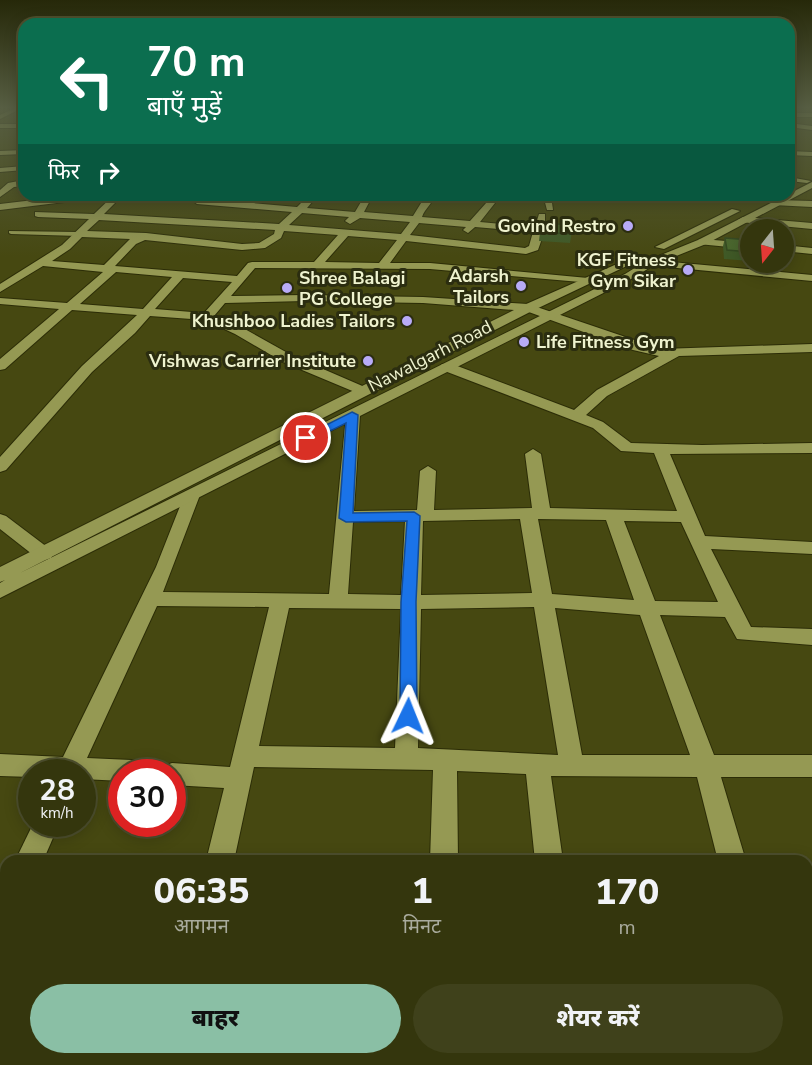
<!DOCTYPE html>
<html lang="hi">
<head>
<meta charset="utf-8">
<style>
	:root { --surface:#34360d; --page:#3f411b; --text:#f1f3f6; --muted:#a9ab9d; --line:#4e502e; --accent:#8abfa5 }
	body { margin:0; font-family:"Nunito Sans","Noto Sans Devanagari",sans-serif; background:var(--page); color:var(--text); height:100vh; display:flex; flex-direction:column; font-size:22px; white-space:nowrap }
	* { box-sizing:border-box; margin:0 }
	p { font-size:20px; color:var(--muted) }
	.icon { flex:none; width:33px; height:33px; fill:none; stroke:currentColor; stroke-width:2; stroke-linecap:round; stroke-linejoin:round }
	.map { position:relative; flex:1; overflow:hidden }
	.side { position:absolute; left:0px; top:855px; width:813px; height:210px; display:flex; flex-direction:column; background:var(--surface); border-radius:18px 18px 0 0; box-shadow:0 3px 15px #0003,0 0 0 2px var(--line) }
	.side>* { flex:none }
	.top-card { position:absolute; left:18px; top:18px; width:777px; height:183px; border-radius:18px; box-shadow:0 3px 15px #0003,0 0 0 2px var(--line); background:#0b6e4f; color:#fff; overflow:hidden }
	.needle { width:39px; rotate:197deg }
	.buttons { position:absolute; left:740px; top:219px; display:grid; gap:12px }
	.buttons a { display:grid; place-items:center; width:54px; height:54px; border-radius:50%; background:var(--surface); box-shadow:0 3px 15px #0003,0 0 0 2px var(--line); font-size:30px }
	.speed { position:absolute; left:18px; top:759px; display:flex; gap:12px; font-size:30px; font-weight:700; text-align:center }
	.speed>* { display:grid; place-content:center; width:78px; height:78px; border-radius:50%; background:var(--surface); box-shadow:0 3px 15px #0003,0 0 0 2px var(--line); line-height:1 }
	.speed small { font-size:15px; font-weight:400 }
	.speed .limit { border:9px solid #d22; background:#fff; color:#111 }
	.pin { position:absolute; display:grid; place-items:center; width:51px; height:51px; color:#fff; margin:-26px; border:3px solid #fff; border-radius:50%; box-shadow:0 2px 6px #0007 }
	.me { position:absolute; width:66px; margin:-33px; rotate:2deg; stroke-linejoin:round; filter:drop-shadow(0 0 4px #0008) }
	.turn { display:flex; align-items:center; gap:21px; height:126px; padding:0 30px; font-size:27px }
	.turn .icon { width:78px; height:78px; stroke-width:2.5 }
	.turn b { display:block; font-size:42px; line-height:51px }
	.then { display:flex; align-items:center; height:57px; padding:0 30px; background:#0003; gap:12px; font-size:22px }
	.eta { display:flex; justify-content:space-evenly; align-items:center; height:102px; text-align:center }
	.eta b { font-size:36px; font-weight:800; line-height:42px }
	.primary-button { display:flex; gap:12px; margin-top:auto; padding:12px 30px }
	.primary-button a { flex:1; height:69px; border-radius:36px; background:var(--accent); color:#111; font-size:24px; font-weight:800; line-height:69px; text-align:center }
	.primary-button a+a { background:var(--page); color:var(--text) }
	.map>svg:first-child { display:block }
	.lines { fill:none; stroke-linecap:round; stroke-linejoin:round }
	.service-casing { stroke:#2c2d07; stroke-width:2 }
	.minor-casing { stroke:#2c2d07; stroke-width:2 }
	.tertiary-casing { stroke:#2c2d07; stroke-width:2 }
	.service { fill:#959953; fill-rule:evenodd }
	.minor { fill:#959953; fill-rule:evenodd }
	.tertiary { fill:#959953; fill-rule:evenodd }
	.wall { fill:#3f5926 }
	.building { fill:#49672c; stroke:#33481f; stroke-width:1.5 }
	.route { fill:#1a73e8; stroke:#114b97; stroke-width:1.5 }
	.poi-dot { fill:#b8abf7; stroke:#2b2d10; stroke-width:2 }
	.labels { text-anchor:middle; stroke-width:6; stroke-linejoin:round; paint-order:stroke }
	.far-poi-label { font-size:18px; font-weight:bold; fill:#eff3cf; stroke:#2b2d10; text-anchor:end }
	.far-street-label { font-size:18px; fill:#eff3cf; stroke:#2b2d10 }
</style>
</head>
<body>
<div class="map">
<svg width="812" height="1065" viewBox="0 0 812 1065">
	<rect width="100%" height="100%" fill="#464811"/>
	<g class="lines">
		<defs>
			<path id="service" d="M9,231L79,232L82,234L79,236L11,234L9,233Z"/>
			<g id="minor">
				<path d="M15,108H22L0,119V115Z"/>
				<rect x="789" y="113" width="23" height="4"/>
				<path d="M789,123L812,126V130L789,127Z"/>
				<rect x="0" y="124" width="24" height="4"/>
				<path d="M24,150V154L0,155V151Z"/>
				<path d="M789,151L812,152V156L789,155Z"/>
				<path d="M24,166V170L0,172V168Z"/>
				<path d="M789,177L811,181L807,183L789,181Z"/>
				<path d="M24,180V186L14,187L0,197V190L8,183Z"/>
				<path d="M76,195H101L97,198L0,210V204Z"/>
				<path d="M114,195H123L104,214L279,224L292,212L197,204L193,201L197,198L297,207L309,195H318L307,208L355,212L365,195H373L364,212L413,216L426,195H434C433,204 425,208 422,217L470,221L487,202L489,195H497L495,203L480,222L535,227L539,214H545V230L538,250L526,254L406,241L390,263H430L588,278L594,281L592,283L430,269L255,268L231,296L305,295L423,297L528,304L661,349L812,344V352L679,356L607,396L586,415L603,422L631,443L702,445L812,443V453L670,454L705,536L812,542V554L711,549L751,627L812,629V645L737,639L725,617L660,615L714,755H812V777H721L746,861H718L697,777L551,776L563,861H535L526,774L457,771L458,861H430L433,770L254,767L234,861H206L224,788L172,785V772H122V781L82,779V772H32V777L0,776V754L63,757L156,567L186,491H198L200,495L163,592L329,594L346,415L348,412L353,411L360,415L354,511L417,510L420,471L428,466L436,471L434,510L532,508L525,454L533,449L541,454L550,508L677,511L654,453L621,451L593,428L442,370L440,367L442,364H452L574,410L597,390L659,356L633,350L526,311L423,303L305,301L225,303L214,316L243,328L293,356L367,388L369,391L367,394L362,395L283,362L235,334L205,320L150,316L135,333L92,372L6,470L0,472V457L82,366L137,315L72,310L5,369L0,370V359L59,309L0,304V298L67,303L103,272L43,266L0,292V284L62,245L89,219L38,217L35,216V212L94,214ZM302,213L349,217L345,221L350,224L360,218L410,222L401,234L289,225ZM99,220L275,230L274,234L259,243L242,244L146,233L87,231ZM419,223L466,227L463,230L468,233L475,227L533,232L529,246L525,248L410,235ZM284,231L338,235L314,262H252L248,263L237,276L115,266L136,244L145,240L242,250L265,248L281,238ZM348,236L397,240L379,263L325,262ZM82,237L130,239L104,265L52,261L70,249ZM116,272L172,277L143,309L80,304ZM183,278L232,282L204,313L155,309ZM520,519L532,593L421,595L423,521ZM538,519L606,520L634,600L552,594ZM405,521L401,595L348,594L353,522ZM624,521L681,522L718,602L655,601ZM157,606L269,607L230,767L172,763L164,766L154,761L87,758ZM534,607L558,755L418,748L421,609ZM289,608L401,609L395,748L259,746ZM555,608L640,615L690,755H582Z"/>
				<path d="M543,195H551L553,210H547Z"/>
				<path d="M735,195H768L769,197C762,202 742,200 735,195Z"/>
				<path d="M776,200L812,201V207L773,205L772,203Z"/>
				<path d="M743,217L812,223V229L740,222L738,220Z"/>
				<path d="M702,239L750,243V249L698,244V240Z"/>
				<path d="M783,245L812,248V254L783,251Z"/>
				<path d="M650,260L812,275V281L646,265V261Z"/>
				<path d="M0,514L6,516L51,550L53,554L51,558L44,560L37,558L0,529Z"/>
				<path d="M33,824H59L43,861H15Z"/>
				<path d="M6,900V940L0,942V902Z"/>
				<path d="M174,1059H206L204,1065H172Z"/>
				<path d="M557,1059H589L590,1065H558Z"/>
				<path d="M774,1059H806L808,1065H776Z"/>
			</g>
			<g id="tertiary">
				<path d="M812,182V188L706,244L654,265L633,278L0,598V583L5,580L0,582V567L524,305L626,260L635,262L532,311L20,573L625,274L646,261L698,240Z"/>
				<path d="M732,209L740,211L664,249L655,247Z"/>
			</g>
		</defs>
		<use href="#service" class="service-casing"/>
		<use href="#minor" class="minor-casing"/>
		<use href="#tertiary" class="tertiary-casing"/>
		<use href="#service" class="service"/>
		<use href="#minor" class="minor"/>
		<use href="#tertiary" class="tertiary"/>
	</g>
	<g class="wall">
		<path d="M573,225L570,243L539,241L540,232Z"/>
		<path d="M725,238L750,240V261L724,259L723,246Z"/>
	</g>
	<g class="building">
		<path d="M542,223L573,225L572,234L540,232Z"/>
		<path d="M725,238L750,240V252L727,250Z"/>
	</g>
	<linearGradient id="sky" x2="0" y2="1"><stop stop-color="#262809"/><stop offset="0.42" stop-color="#575e43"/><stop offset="1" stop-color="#575e43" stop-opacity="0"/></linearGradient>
	<rect width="812" height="257" fill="url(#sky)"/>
	<path class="route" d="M352,412L358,415L353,513L414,512L420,516L416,602L417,716L414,721L408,723L402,721L400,716L401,602L407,521L346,522L339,518L346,423L310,441L306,442L300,438Z"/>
	<g class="poi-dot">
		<circle cx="628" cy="226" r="6"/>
		<circle cx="688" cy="270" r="6"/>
		<circle cx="521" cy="286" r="6"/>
		<circle cx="287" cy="288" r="6"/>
		<circle cx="407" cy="321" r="6"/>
		<circle cx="524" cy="342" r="6"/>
		<circle cx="368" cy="361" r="6"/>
	</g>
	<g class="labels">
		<g class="far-poi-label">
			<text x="616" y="232">Govind Restro</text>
			<text x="676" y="266">KGF Fitness<tspan x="676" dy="21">Gym Sikar</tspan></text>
			<text x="509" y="282">Adarsh<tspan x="509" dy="21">Tailors</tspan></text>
			<text x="299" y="284" text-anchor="start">Shree Balagi<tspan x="299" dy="21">PG College</tspan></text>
			<text x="395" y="327">Khushboo Ladies Tailors</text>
			<text x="536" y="348" text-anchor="start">Life Fitness Gym</text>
			<text x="356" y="367">Vishwas Carrier Institute</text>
		</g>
		<g class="far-street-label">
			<text transform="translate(430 356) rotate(-27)" y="6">Nawalgarh Road</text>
		</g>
	</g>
</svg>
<div class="buttons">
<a><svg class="needle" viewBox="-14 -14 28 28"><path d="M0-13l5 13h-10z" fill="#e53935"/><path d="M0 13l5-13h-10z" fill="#a9ab9d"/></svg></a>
</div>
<div class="speed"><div>28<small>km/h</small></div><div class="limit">30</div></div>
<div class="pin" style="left:306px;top:438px;background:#d93025"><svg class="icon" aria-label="arrive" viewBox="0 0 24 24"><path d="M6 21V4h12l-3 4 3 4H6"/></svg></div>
<svg class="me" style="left:408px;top:716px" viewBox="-20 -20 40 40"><path d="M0-17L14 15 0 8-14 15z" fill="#1a73e8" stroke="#fff" stroke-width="4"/></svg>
<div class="top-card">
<div class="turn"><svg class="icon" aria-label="left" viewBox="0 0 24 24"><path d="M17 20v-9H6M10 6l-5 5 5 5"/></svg><div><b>70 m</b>बाएँ मुड़ें</div></div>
<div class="then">फिर<svg class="icon" aria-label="right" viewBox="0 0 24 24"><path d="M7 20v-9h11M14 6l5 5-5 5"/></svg></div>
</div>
<section class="side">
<div class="eta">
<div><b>06:35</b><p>आगमन</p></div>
<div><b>1</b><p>मिनट</p></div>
<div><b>170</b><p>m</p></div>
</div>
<div class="primary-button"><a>बाहर</a><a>शेयर करें</a></div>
</section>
</div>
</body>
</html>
